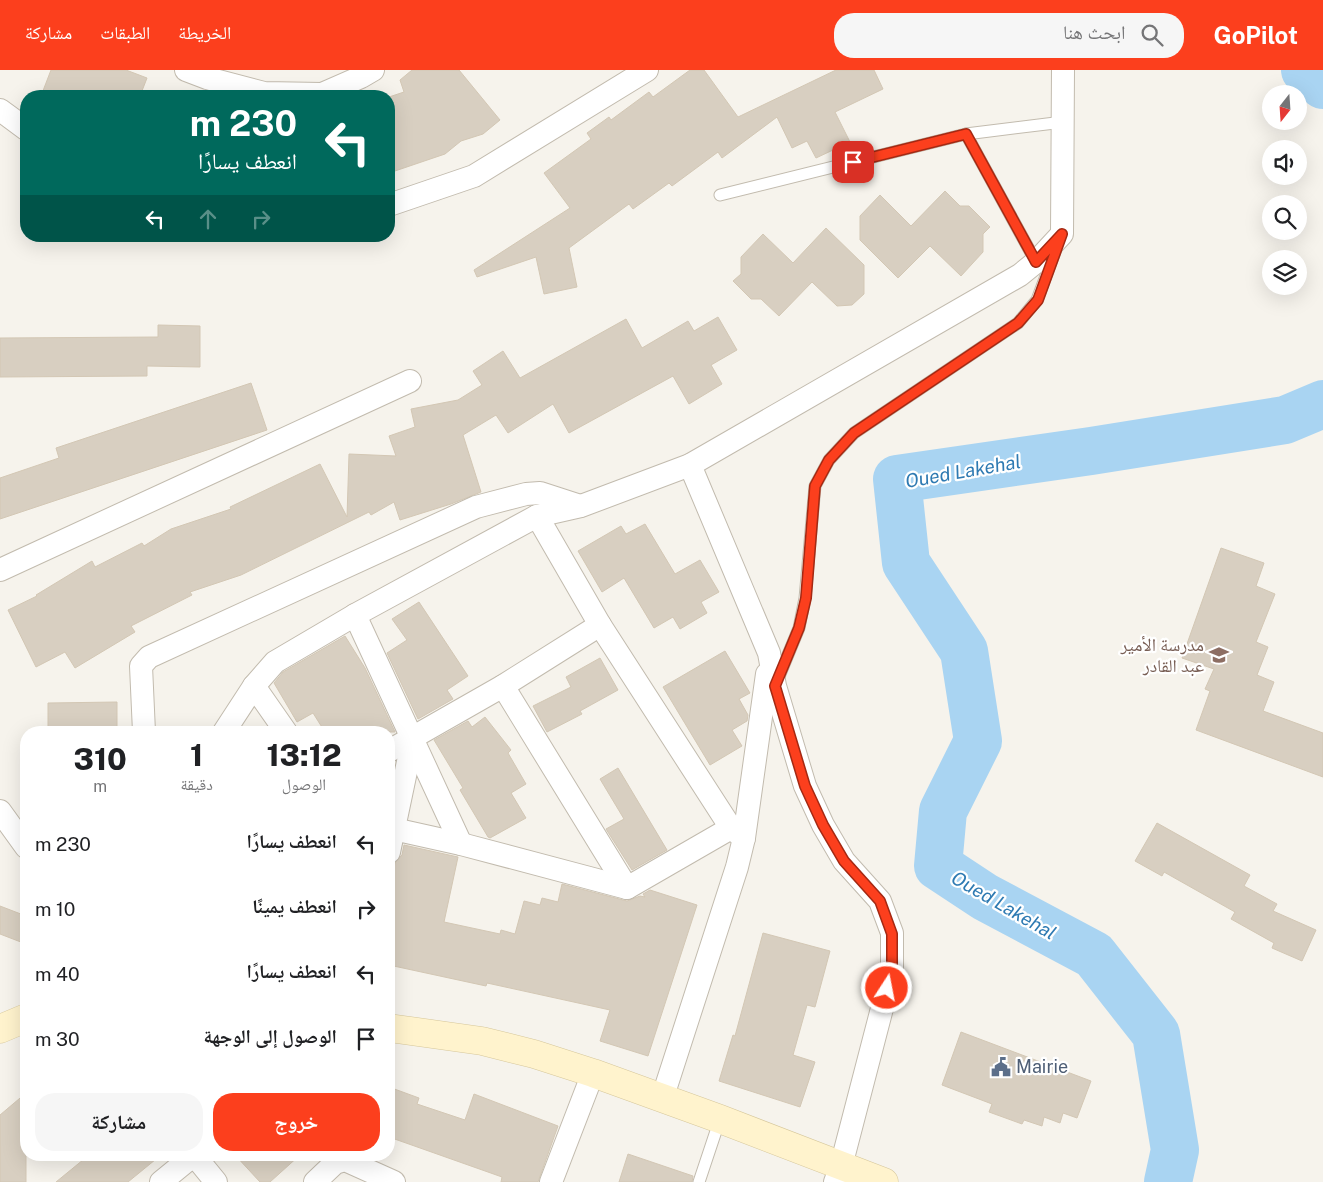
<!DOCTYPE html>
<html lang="ar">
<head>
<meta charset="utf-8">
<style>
	:root { --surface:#fff; --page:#f6f6f6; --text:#202124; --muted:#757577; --accent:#fc3f1d }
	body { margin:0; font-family:"Public Sans","Noto Naskh Arabic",sans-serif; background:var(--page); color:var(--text); direction:rtl; height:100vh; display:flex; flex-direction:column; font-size:19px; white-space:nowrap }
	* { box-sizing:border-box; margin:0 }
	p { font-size:16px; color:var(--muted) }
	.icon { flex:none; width:28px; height:28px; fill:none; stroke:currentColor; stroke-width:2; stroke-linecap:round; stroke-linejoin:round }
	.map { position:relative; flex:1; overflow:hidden; direction:ltr }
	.details { position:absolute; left:20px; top:656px; width:375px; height:435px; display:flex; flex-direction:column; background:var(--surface); border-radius:20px; box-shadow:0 5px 20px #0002; direction:rtl }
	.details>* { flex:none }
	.top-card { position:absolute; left:20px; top:20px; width:375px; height:152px; border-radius:20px; box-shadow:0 5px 20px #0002; direction:rtl; background:#00695c; color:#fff; overflow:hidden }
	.needle { width:32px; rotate:197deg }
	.controls { position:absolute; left:1262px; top:15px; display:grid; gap:10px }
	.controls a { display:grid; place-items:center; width:45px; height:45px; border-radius:50%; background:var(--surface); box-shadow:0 5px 20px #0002; font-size:25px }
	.pin { position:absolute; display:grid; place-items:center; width:42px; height:42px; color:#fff; margin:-21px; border-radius:10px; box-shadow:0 2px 8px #0006 }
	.me { position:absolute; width:55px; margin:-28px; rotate:11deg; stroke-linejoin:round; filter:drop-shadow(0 0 4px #0008) }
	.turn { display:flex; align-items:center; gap:18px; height:105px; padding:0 15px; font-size:22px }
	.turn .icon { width:65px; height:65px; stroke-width:2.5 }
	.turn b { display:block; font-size:35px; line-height:42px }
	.lanes { display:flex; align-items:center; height:48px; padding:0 15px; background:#0003; justify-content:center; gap:25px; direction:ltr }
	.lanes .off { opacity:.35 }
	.eta { display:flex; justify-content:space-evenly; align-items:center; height:85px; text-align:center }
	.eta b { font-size:30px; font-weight:800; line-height:35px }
	.cta { display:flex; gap:10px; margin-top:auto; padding:10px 15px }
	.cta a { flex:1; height:58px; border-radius:20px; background:var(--accent); color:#fff; font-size:20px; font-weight:800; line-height:58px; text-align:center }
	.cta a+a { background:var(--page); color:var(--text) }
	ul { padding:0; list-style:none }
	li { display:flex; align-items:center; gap:15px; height:65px; padding:0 15px }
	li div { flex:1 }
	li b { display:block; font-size:19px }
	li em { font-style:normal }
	header { display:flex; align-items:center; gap:30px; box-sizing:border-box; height:70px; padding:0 25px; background:var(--accent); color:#fff }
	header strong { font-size:24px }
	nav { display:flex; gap:28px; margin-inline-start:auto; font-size:18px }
	.search { width:350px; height:45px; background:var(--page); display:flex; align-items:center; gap:12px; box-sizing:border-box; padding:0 18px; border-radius:20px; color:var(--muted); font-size:19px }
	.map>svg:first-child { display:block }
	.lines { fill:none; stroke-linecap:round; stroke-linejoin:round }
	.river { stroke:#a9d4f2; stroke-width:48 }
	.building { fill:#d8cfc1; stroke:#d3c7b4 }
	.lane-casing { stroke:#c2bbae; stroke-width:13 }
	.street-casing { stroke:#c2bbae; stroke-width:24 }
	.secondary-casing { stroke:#d6c79b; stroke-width:29 }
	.lane { stroke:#fff; stroke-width:11 }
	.street { stroke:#fff; stroke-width:22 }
	.secondary { stroke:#fff3cd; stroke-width:28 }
	.route-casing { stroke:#a42913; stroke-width:12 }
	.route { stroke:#fc3f1d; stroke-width:9 }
	.labels { text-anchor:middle; stroke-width:4.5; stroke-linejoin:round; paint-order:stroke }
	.education-label { font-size:18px; fill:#785e54; stroke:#fff; text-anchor:end }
	.service-label { font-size:18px; fill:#4e5e75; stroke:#fff; text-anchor:start }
	.water-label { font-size:19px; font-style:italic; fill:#2e7ab2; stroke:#fff }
</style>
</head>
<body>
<header>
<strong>GoPilot</strong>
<div class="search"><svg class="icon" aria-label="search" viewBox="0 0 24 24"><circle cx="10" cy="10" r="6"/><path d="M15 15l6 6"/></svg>ابحث هنا</div>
<nav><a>الخريطة</a><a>الطبقات</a><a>مشاركة</a></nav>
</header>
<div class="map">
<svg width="1323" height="1112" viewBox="0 0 1323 1112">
	<rect width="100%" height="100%" fill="#f6f3ec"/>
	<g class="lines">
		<g class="river">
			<path d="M1305,0L1323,15"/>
			<path d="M1168,1112L1175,1080L1156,964L1094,885L985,827L938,796L943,741L978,671L964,581L906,493L897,409L1091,381L1285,350L1323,334"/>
		</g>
	</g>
	<g class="building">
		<path d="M51,0H126L147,8L140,26H41Z"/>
		<path d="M412,0H459L500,50L483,64L461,71L445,84L389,103V27L404,22L400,10Z"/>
		<path d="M690,0H704L738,47L836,0H874L883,19L835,42L850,72L816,88L807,71L792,78L777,47L722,88L718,82L672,116L669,113L633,139L629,134L569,178L577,217L544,224L536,187L477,207L474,200L570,138L544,103L591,69L587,63L609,47L611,50L649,22L653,27Z"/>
		<path d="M945,121L960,136H969L990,157L983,164V182L961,206L930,176L898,208L860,170V146L880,125L911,156Z"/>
		<path d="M826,158L864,195V224L852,235L837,236L812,212L779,246L761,229H751L733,211L741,204V187L763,164L793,193Z"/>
		<path d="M718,247L737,280L711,295L722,314L689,334L673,306L569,363L553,334L508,363L496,345L463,365L481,422L451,434L400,450L394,432L371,445L369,442L241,505L190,522L192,525L131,556L135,562L75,598L65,582L36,597L8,540L37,526L36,525L92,491L95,497L142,473L144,476L171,459L231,439L230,437L320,394L347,447L349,384L396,386L389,366L415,357L411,339L458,330L482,315L473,301L503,281L520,308L626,249L642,278L688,251L694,261Z"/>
		<path d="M158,255L200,256V297L147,296V306L0,307V268L158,267Z"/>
		<path d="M251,313L267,360L0,449V408L59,388L56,378Z"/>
		<path d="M645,454L675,504L700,490L719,522L701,532L707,543L680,559L673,547L654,558L624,508L602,522L578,481L621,456L626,464Z"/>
		<path d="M1221,478L1264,493L1256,516L1275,524L1256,572L1268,577L1257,605L1274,612L1263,641L1323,663V707L1196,660L1210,621L1205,619L1214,599L1182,588Z"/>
		<path d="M419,532L468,606L447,620L453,629L418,649L387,583L407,570L392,549Z"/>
		<path d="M345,566L365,598L395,662H325L313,643L297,652L274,613L283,602Z"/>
		<path d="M725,581L750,623L739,629L748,645L747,651L732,660L742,676L710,695L663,617Z"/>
		<path d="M600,588L618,620L580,641L582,644L547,662L533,636L571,617L566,607Z"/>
		<path d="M117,632V662H48V633Z"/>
		<path d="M485,647L511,680L508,683L526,714L511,723L526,748L490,768L488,767L460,720L463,718L434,670L468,651L472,657Z"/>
		<path d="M618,698L667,780L632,800L606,759L624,749L600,709Z"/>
		<path d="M1157,753L1250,805L1244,816L1277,834L1273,841L1316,860L1302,891L1272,878L1274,873L1231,849L1235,842L1164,802L1162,806L1135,791Z"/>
		<path d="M404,775L458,787L444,852L500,864L501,860L515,864L524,831L540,835L542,828L558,832L562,814L627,831L640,826L645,827L643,824L650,820L697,835L648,986L600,971L610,940L487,913L486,916L389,895V824L395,793L402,785Z"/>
		<path d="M0,836L26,846V874L0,864Z"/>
		<path d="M763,863L830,881L815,937L807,935L793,985L815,992L800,1037L719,1011L733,965L735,966Z"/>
		<path d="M961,962L1091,1011L1077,1048L1063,1043L1060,1053L1044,1047L1042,1056L1024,1050L1022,1054L989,1042L992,1034L942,1015Z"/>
		<path d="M389,1017L419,1028L417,1034L465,1050L474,1024L558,1056L538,1112H501L502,1107L389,1067Z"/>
		<path d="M26,1023V1112H0V1045Z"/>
		<path d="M628,1084L693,1106L692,1112H619Z"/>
		<path d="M89,1085H161L128,1112H56Z"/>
		<path d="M235,1085H300L270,1112H260Z"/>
	</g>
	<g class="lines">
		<defs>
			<g id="lane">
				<path d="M966,64L1036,192"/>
				<path d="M720,125L966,64L1063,52"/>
				<path d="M778,609L799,558L805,528L815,416L829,390L854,363L1018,253L1037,230L1056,179"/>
				<path d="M699,1112L720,1049"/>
			</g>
			<g id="street">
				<path d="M186,0L207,8L264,23L322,24L361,7L373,0"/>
				<path d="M0,40L26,59"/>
				<path d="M389,135L474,106L647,0"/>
				<path d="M690,395L769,583L775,616L805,716L823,755L844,791L880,831L892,863V900L841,1096L835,1112"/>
				<path d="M537,446L600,555L731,758"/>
				<path d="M0,500L410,311"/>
				<path d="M355,545L461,774"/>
				<path d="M254,616L286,662"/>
				<path d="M503,616L627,818"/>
				<path d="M144,662L141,596L149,587L476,437L526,424L540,423L580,436"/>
				<path d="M224,662L254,616L275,592L355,545L537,446L581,436L690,395L1020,205L1036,192L1062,164L1063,0"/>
				<path d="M389,681L503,616L600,555"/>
				<path d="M0,741L26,777"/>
				<path d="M389,758L461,774L627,818L731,758L744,768"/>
				<path d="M389,782L413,668"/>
				<path d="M662,1029L737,797L744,768L767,604"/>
				<path d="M161,1112L194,1085L216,1112"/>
				<path d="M315,1112L335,1093L345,1090L394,1112"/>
				<path d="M551,1112L593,1003"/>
			</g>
			<g id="secondary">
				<path d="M389,958L482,971L534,984L593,1003L720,1049L884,1112"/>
				<path d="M0,959L26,948"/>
			</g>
		</defs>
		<use href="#lane" class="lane-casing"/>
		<use href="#street" class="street-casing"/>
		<use href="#secondary" class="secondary-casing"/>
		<use href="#lane" class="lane"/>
		<use href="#street" class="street"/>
		<use href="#secondary" class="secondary"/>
	</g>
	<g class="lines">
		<defs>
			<path id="route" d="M853,92L966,64L1036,192L1062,164L1038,230L1018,253L854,363L829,390L815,416L806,528L799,558L775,616L805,716L823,755L844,791L880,831L892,864V900L887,918"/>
		</defs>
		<use href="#route" class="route-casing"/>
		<use href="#route" class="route"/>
	</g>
	<defs>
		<symbol id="school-bare" viewBox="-9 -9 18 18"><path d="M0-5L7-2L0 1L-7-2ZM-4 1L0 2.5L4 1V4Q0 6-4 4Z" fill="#8d6e63" stroke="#fff" stroke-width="2.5" paint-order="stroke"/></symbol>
		<symbol id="civic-bare" viewBox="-9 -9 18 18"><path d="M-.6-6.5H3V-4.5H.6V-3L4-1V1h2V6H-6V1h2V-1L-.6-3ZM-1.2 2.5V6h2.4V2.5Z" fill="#5c6f8a" stroke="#fff" stroke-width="2.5" paint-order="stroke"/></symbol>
	</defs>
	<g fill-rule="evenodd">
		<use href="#school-bare" x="1205" y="571" width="28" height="28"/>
		<use href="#civic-bare" x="987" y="983" width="28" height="28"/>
	</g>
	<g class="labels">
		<g class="education-label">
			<text x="1204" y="581">مدرسة الأمير<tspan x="1204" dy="21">عبد القادر</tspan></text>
		</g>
		<g class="service-label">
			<text x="1016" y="1003">Mairie</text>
		</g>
		<g class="water-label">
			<text transform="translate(963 401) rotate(-10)" y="7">Oued Lakehal</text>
			<text transform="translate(1004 835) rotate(30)" y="7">Oued Lakehal</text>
		</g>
	</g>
</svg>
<div class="controls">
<a><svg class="needle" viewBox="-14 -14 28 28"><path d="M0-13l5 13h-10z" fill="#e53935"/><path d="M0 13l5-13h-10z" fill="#757577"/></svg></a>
<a><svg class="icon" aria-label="sound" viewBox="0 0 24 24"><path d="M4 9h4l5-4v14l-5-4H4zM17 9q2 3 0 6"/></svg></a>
<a><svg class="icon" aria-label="search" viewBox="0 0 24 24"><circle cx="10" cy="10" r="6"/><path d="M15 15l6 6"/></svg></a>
<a><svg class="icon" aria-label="layers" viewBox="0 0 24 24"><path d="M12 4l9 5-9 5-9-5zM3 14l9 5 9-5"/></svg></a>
</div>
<div class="pin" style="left:853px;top:92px;background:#d93025"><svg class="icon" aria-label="arrive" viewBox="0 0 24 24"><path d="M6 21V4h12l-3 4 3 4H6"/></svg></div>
<svg class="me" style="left:887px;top:918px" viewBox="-20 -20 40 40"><circle r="17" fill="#fc3f1d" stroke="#fff" stroke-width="3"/><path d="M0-11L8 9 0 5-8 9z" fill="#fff"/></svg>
<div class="top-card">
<div class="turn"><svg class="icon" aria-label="left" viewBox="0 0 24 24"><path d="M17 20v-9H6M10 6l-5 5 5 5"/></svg><div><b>230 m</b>انعطف يسارًا</div></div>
<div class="lanes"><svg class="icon" aria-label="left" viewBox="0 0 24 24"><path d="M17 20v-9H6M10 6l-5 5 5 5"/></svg><svg class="icon off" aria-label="ahead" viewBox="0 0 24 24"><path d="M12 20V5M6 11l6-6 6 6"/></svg><svg class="icon off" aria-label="right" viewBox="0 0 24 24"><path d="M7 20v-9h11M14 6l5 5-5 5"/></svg></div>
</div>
<section class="details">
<div class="eta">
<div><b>13:12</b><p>الوصول</p></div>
<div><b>1</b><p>دقيقة</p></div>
<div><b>310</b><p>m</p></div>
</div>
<ul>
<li><svg class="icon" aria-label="left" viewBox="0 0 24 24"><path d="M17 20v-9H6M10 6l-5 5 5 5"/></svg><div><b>انعطف يسارًا</b></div><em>230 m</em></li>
<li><svg class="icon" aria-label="right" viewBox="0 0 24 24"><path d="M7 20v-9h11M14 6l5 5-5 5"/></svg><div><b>انعطف يمينًا</b></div><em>10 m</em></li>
<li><svg class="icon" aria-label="left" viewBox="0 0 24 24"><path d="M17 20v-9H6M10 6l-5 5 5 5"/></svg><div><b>انعطف يسارًا</b></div><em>40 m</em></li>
<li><svg class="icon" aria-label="arrive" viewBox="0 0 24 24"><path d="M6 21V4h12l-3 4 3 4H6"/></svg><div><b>الوصول إلى الوجهة</b></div><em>30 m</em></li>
</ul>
<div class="cta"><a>خروج</a><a>مشاركة</a></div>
</section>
</div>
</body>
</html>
